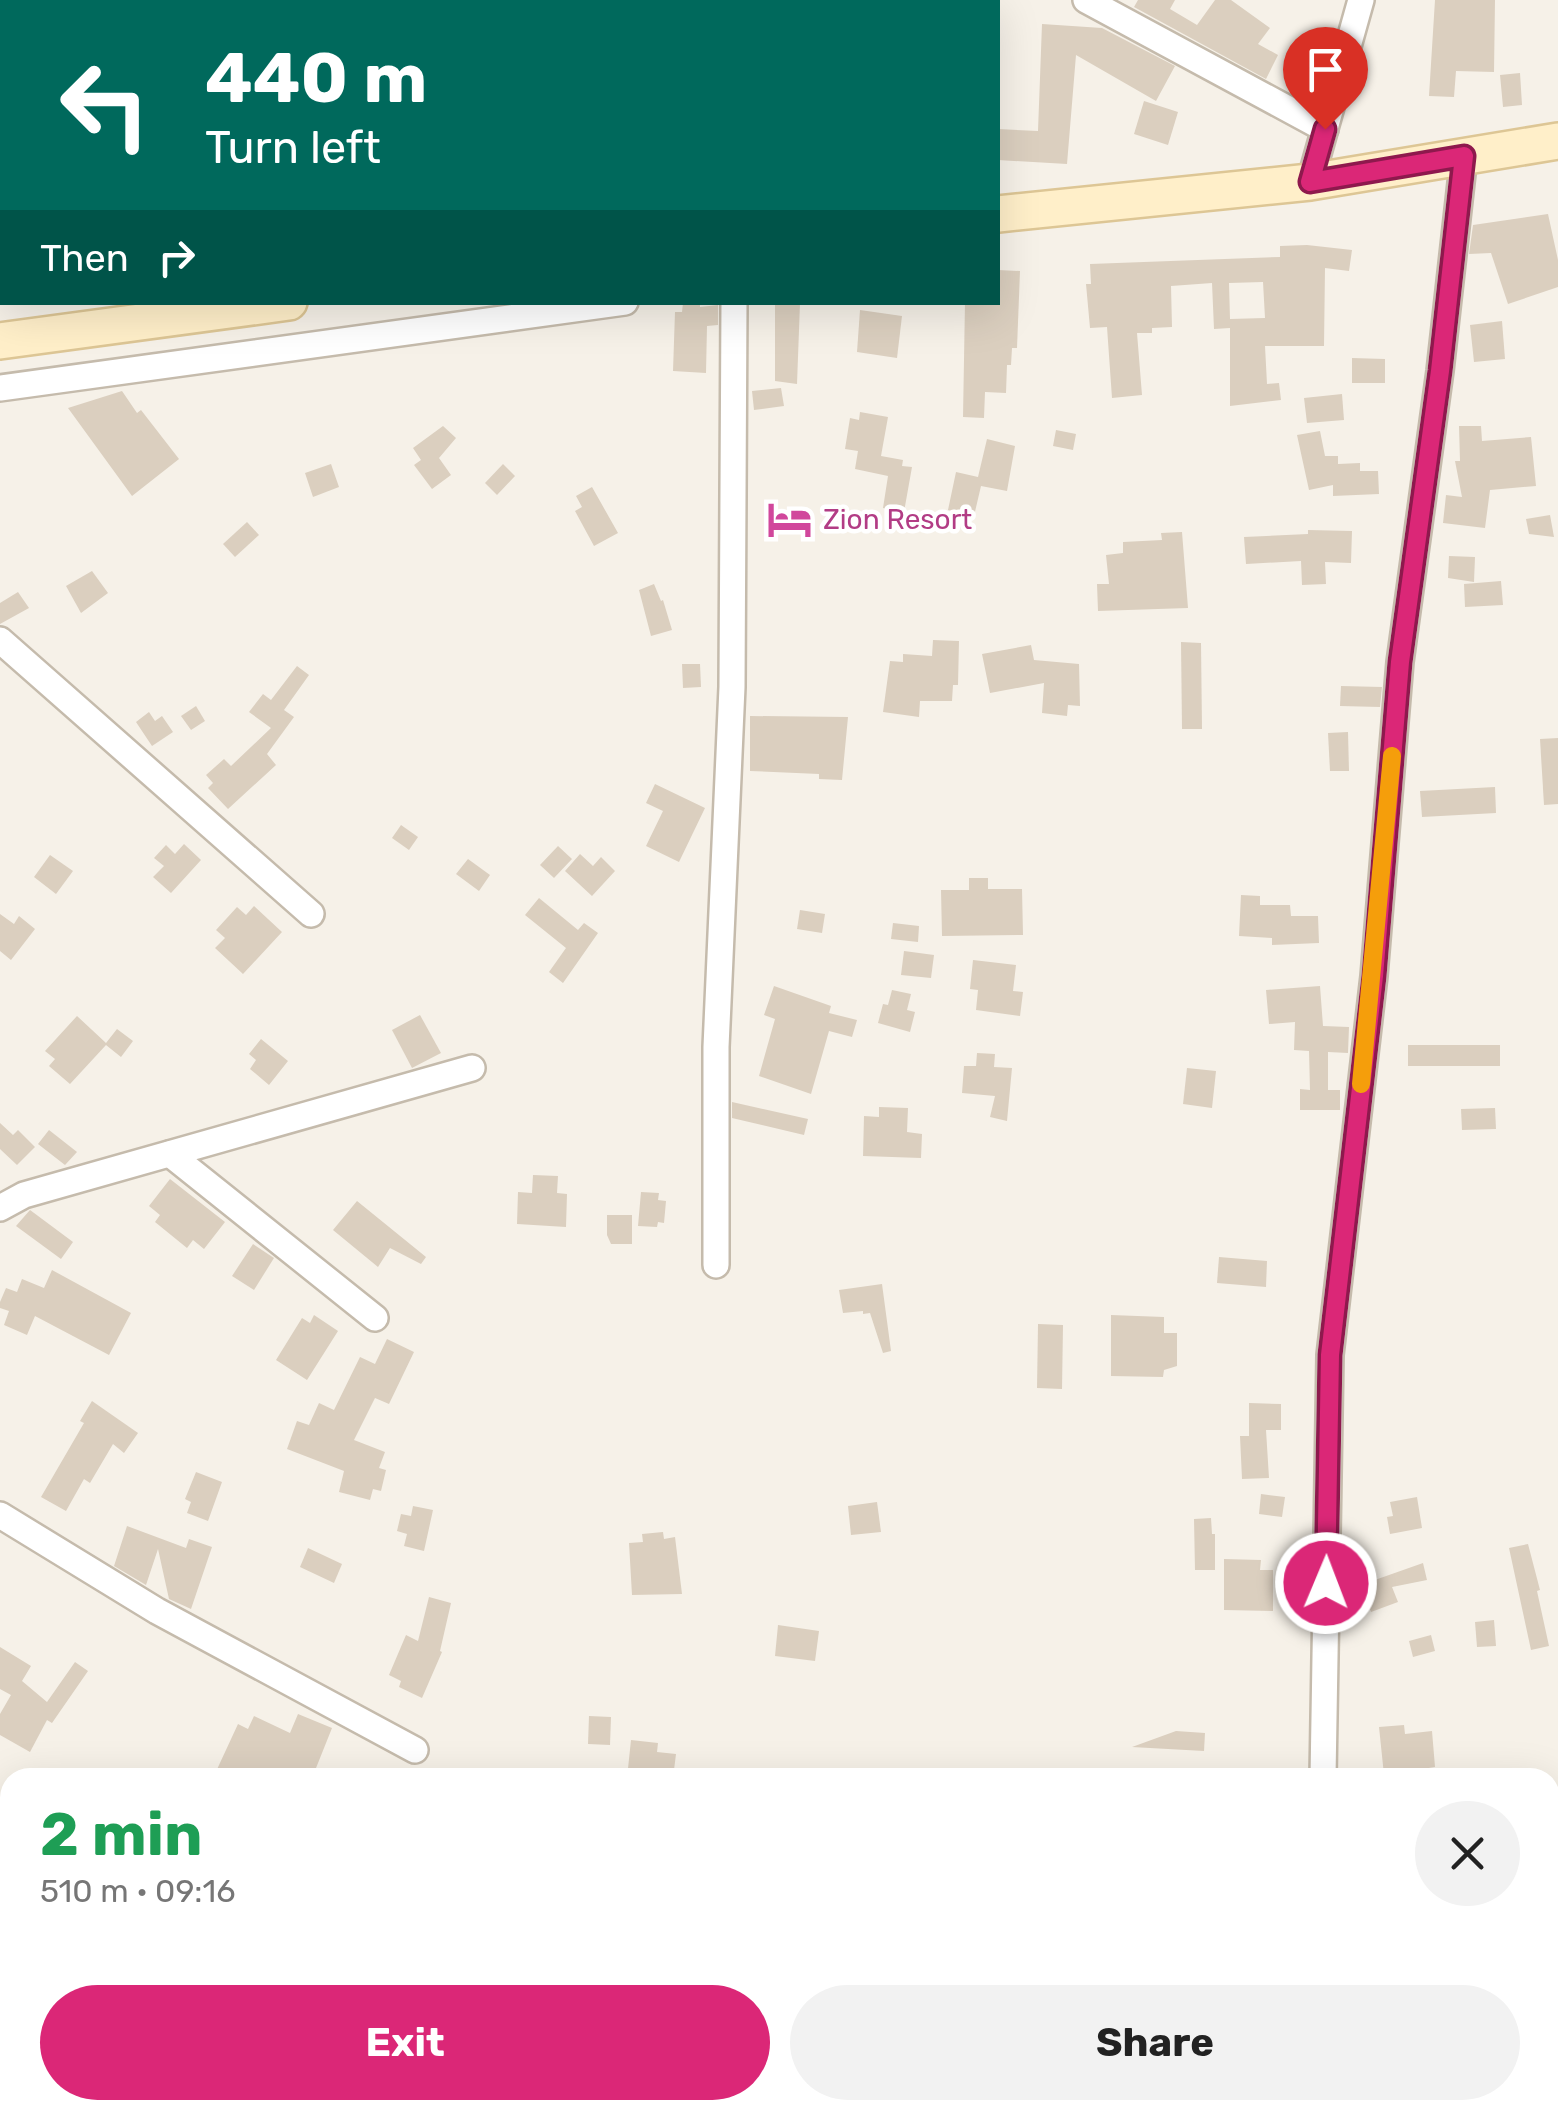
<!DOCTYPE html>
<html lang="en">
<head>
<meta charset="utf-8">
<style>
	:root { --surface:#fff; --page:#f2f2f2; --text:#222; --muted:#767676; --accent:#db2777 }
	body { margin:0; font-family:Rubik,sans-serif; background:var(--page); color:var(--text); height:100vh; display:flex; flex-direction:column; font-size:38px; white-space:nowrap }
	* { box-sizing:border-box; margin:0 }
	p { font-size:32px; color:var(--muted) }
	.icon { flex:none; width:55px; height:55px; fill:none; stroke:currentColor; stroke-width:2; stroke-linecap:round; stroke-linejoin:round }
	.map { position:relative; flex:1; overflow:hidden }
	.side { position:absolute; left:0px; top:1768px; width:1560px; height:352px; display:flex; flex-direction:column; background:var(--surface); border-radius:30px 30px 0 0; box-shadow:0 10px 40px #0002 }
	.side>* { flex:none }
	.top-card { position:absolute; left:0px; top:0px; width:1000px; height:305px; box-shadow:0 10px 40px #0002; background:#00695c; color:#fff; overflow:hidden }
	.pin { position:absolute; display:grid; place-items:center; width:85px; height:85px; color:#fff; margin:-102px -42px; border-radius:50% 50% 50% 0; rotate:-45deg; box-shadow:0 0 10px #0007 }
	.pin .icon { rotate:45deg }
	.me { position:absolute; width:110px; margin:-55px; rotate:1deg; stroke-linejoin:round; filter:drop-shadow(0 0 8px #0008) }
	.turn { display:flex; align-items:center; gap:35px; height:210px; padding:0 40px; font-size:45px }
	.turn .icon { width:130px; height:130px; stroke-width:2.5 }
	.turn b { display:block; font-size:70px; line-height:85px }
	.then { display:flex; align-items:center; height:95px; padding:0 40px; background:#0003; gap:20px; font-size:38px }
	.round { display:grid; place-items:center; flex:none; width:105px; height:105px; border-radius:52px; background:var(--page) }
	.overview { display:flex; align-items:center; justify-content:space-between; height:170px; padding:0 40px }
	h1 { font-size:60px; font-weight:700; line-height:75px; color:#1e9e55 }
	.primary-button { display:flex; gap:20px; margin-top:auto; padding:20px 40px }
	.primary-button a { flex:1; height:115px; border-radius:60px; background:var(--accent); color:#fff; font-size:40px; font-weight:700; line-height:115px; text-align:center }
	.primary-button a+a { background:var(--page); color:var(--text) }
	.map>svg:first-child { display:block }
	.building { fill:#dbcfbf; fill-rule:evenodd }
	.lines { fill:none; stroke-linecap:round; stroke-linejoin:round }
	.street-casing { stroke:#c5bbac; stroke-width:30 }
	.secondary-casing { stroke:#ddc695; stroke-width:40 }
	.street { stroke:#fff; stroke-width:25 }
	.secondary { stroke:#ffefc9; stroke-width:35 }
	.route-casing { stroke:#8e194d; stroke-width:25 }
	.route { stroke:#db2777; stroke-width:18 }
	.slow { stroke:#f59e0b; stroke-width:18 }
	.labels { text-anchor:middle; stroke-width:9; stroke-linejoin:round; paint-order:stroke }
	.hotel-label { font-size:28px; fill:#b23c85; stroke:#fff; text-anchor:start }
</style>
</head>
<body>
<div class="map">
<svg width="1558" height="2118" viewBox="0 0 1558 2118">
	<rect width="100%" height="100%" fill="#f6f1e8"/>
	<g class="building">
		<path d="M1138,0H1175L1170,9L1197,25L1215,0H1231L1270,28L1258,44L1278,55L1266,79L1134,7Z"/>
		<path d="M1435,0H1495L1494,72L1456,71L1454,97L1429,96Z"/>
		<path d="M1042,24L1102,28L1175,66L1156,101L1076,55L1067,164L998,160V129L1038,131Z"/>
		<path d="M1520,73L1522,105L1503,107L1500,75Z"/>
		<path d="M1144,101L1178,112L1168,145L1134,134Z"/>
		<path d="M1548,214L1558,260V287L1508,304L1491,253L1469,254L1473,225Z"/>
		<path d="M1307,245L1352,250L1349,271L1325,268L1324,346H1265L1267,384L1279,383L1281,400L1230,406V328L1214,329L1212,283L1171,286L1172,327L1152,328V333H1137L1142,395L1112,398L1107,327L1090,328L1086,284H1091L1090,264L1280,257V246ZM1263,282L1265,318L1230,319L1229,283Z"/>
		<path d="M998,270L1020,271L1017,348H1012L1011,365H1007L1006,393L985,392L984,418L963,417L965,302H998Z"/>
		<path d="M683,303L700,304V307L718,305V325L707,326L706,373L673,371L675,312H682Z"/>
		<path d="M800,303L797,384L775,381V304Z"/>
		<path d="M860,310L902,316L897,358L857,352Z"/>
		<path d="M1502,321L1505,359L1474,362L1470,325Z"/>
		<path d="M1352,358L1385,359V383H1352Z"/>
		<path d="M781,388L784,406L754,410L752,391Z"/>
		<path d="M122,391L137,413L141,410L179,459L132,496L68,408Z"/>
		<path d="M1342,394L1344,420L1307,423L1304,398Z"/>
		<path d="M860,412L888,417L881,456L903,460L902,466L912,467L904,512L883,508L888,476L855,469L858,451L845,449L850,418L859,420Z"/>
		<path d="M443,426L456,438L439,458L451,475L432,489L414,465L421,460L413,448Z"/>
		<path d="M1459,426H1481L1482,441L1531,437L1536,486L1490,490L1485,528L1443,523L1446,495L1462,497L1455,461H1460Z"/>
		<path d="M1056,430L1076,434L1073,450L1053,446Z"/>
		<path d="M1320,431L1325,456H1338V464L1360,463V471H1378L1379,494L1333,496V485L1309,490L1297,435Z"/>
		<path d="M987,439L1015,446L1007,491L981,486L974,516L948,510L956,472L978,477Z"/>
		<path d="M331,464L339,487L313,497L305,473Z"/>
		<path d="M503,464L515,476L497,495L485,483Z"/>
		<path d="M592,487L618,533L594,546L575,511L582,507L576,496Z"/>
		<path d="M1550,515L1554,537L1529,534L1526,519Z"/>
		<path d="M247,522L259,535L235,557L223,544Z"/>
		<path d="M1308,530L1352,531L1351,563L1325,562L1326,584L1302,585L1301,561L1246,564L1244,537L1308,534Z"/>
		<path d="M1182,532L1188,608L1098,611L1097,584H1109L1106,555L1123,553V542L1162,540L1161,533Z"/>
		<path d="M1449,556L1475,557L1474,582L1448,578Z"/>
		<path d="M92,571L108,593L81,613L66,586Z"/>
		<path d="M1501,581L1503,605L1465,607L1464,584Z"/>
		<path d="M654,584L661,601L663,600L672,630L651,636L639,590Z"/>
		<path d="M18,592L29,608L0,624V603Z"/>
		<path d="M933,640L959,641L958,685H953L952,701H920L919,717L883,712L890,661L903,662V654L932,656Z"/>
		<path d="M1181,642L1201,643L1202,729H1182Z"/>
		<path d="M1031,645L1034,660L1079,664L1080,706L1068,705L1067,716L1042,713L1044,683L990,693L982,654Z"/>
		<path d="M682,664H700L701,687L683,688Z"/>
		<path d="M297,666L309,675L284,710L294,717L267,754L276,765L228,809L208,788L213,783L206,775L224,759L231,766L271,728L249,712L263,694L271,700Z"/>
		<path d="M1341,686L1382,687L1380,707L1340,706Z"/>
		<path d="M196,706L205,721L191,730L181,716Z"/>
		<path d="M149,712L155,721L162,716L173,732L152,746L136,722Z"/>
		<path d="M750,716L848,717L842,780L819,779V774L750,771Z"/>
		<path d="M1348,732L1349,771H1330L1328,733Z"/>
		<path d="M1558,738V804L1544,805L1540,739Z"/>
		<path d="M655,784L705,808L679,862L646,846L663,811L646,803Z"/>
		<path d="M1495,787L1496,813L1422,817L1420,791Z"/>
		<path d="M401,825L418,837L409,850L392,838Z"/>
		<path d="M184,844L201,860L171,893L153,877L164,866L154,858L166,845L175,854Z"/>
		<path d="M558,846L572,859L554,878L540,865Z"/>
		<path d="M580,854L593,866L601,857L615,871L592,896L565,871Z"/>
		<path d="M50,855L73,871L56,894L34,877Z"/>
		<path d="M468,859L490,875L479,891L456,874Z"/>
		<path d="M969,878H988V889H1022L1023,935L942,936L941,890H969Z"/>
		<path d="M1241,895L1260,896V905H1290L1291,916H1318L1319,943L1272,945V938L1239,936Z"/>
		<path d="M539,898L578,930L584,923L598,933L563,983L549,972L566,948L525,915Z"/>
		<path d="M254,906L282,932L243,974L215,948L225,938L216,930L237,907L246,915Z"/>
		<path d="M800,910L825,914L822,933L797,929Z"/>
		<path d="M0,914L14,924L19,916L35,929L11,960L0,951Z"/>
		<path d="M893,923L919,926L918,942L891,939Z"/>
		<path d="M904,951L934,955L931,978L901,975Z"/>
		<path d="M973,960L1016,965L1013,991L1023,992L1020,1016L976,1010L978,990L970,989Z"/>
		<path d="M774,986L831,1006L829,1013L857,1020L852,1037L829,1031L811,1094L759,1076L775,1019L764,1015Z"/>
		<path d="M1320,986L1323,1026L1349,1027L1348,1053L1328,1052V1090H1340V1110H1300V1089L1310,1090L1309,1051L1294,1050L1295,1022L1269,1024L1266,990Z"/>
		<path d="M892,990L911,994L907,1010L915,1012L910,1032L878,1023L883,1004L888,1005Z"/>
		<path d="M420,1015L441,1053L412,1068L392,1030Z"/>
		<path d="M77,1016L106,1043L117,1029L133,1041L121,1057L106,1045L70,1084L49,1066L55,1059L45,1051Z"/>
		<path d="M261,1039L288,1061L269,1085L250,1069L256,1060L249,1054Z"/>
		<rect x="1408" y="1045" width="92" height="21"/>
		<path d="M977,1053L995,1054L994,1067L1012,1068L1007,1121L990,1117L995,1096L962,1093L964,1066H976Z"/>
		<path d="M1187,1068L1216,1071L1212,1108L1183,1104Z"/>
		<path d="M732,1102L808,1119L804,1135L732,1118Z"/>
		<path d="M879,1107L908,1108L907,1132L922,1134L921,1158L863,1156L864,1116L879,1117Z"/>
		<path d="M1495,1108L1496,1129L1462,1130L1461,1109Z"/>
		<path d="M0,1123L13,1135L18,1130L35,1147L17,1165L0,1149Z"/>
		<path d="M49,1130L77,1152L65,1165L38,1144Z"/>
		<path d="M533,1175L558,1176L557,1193L567,1194L566,1227L517,1224L518,1192L532,1193Z"/>
		<path d="M170,1179L225,1222L204,1249L193,1240L187,1248L155,1222L160,1215L149,1206Z"/>
		<path d="M641,1192L659,1193L658,1200L666,1201L664,1223L658,1222L657,1227L638,1226Z"/>
		<path d="M357,1201L426,1257L421,1264L390,1248L378,1267L333,1230Z"/>
		<path d="M30,1210L73,1242L61,1259L16,1226Z"/>
		<path d="M607,1215H632V1244H611L607,1235Z"/>
		<path d="M253,1244L274,1258L254,1290L232,1276Z"/>
		<path d="M1219,1257L1267,1261L1266,1287L1217,1283Z"/>
		<path d="M52,1270L131,1313L109,1355L35,1316L27,1335L4,1325L9,1311L0,1308V1302L6,1288L17,1292L22,1279L44,1288Z"/>
		<path d="M882,1284L891,1351L883,1353L870,1313L863,1314V1311L843,1313L839,1290Z"/>
		<path d="M314,1315L338,1331L307,1380L276,1360L302,1318L310,1323Z"/>
		<path d="M1111,1315L1164,1317V1333H1177V1366L1164,1370L1163,1377L1111,1376Z"/>
		<path d="M1038,1324L1063,1325L1062,1389L1037,1388Z"/>
		<path d="M387,1339L414,1352L389,1404L375,1398L354,1440L385,1452L379,1468L386,1470L381,1491L373,1489L370,1500L339,1492L344,1471L287,1449L297,1421L309,1425L319,1403L334,1410L360,1357L375,1364Z"/>
		<path d="M92,1401L138,1433L124,1453L113,1444L90,1483L84,1479L66,1511L41,1497L84,1423L80,1421Z"/>
		<path d="M1249,1403L1281,1404V1430H1266L1269,1478L1242,1479L1240,1436H1249Z"/>
		<path d="M196,1472L222,1482L208,1521L187,1513L191,1502L185,1499Z"/>
		<path d="M1261,1494L1285,1497L1282,1517L1259,1514Z"/>
		<path d="M1417,1497L1422,1528L1390,1534L1387,1517L1393,1516L1390,1502Z"/>
		<path d="M877,1502L881,1532L851,1535L848,1506Z"/>
		<path d="M413,1506L433,1510L424,1551L404,1546L407,1534L397,1531L401,1514L411,1516Z"/>
		<path d="M1211,1518L1212,1534H1215V1570H1195L1194,1519Z"/>
		<path d="M127,1526L186,1548L189,1539L212,1547L191,1609L169,1599L158,1549L146,1585L114,1566Z"/>
		<path d="M663,1532L664,1539L675,1537L682,1594L632,1595L629,1543L643,1542L642,1534Z"/>
		<path d="M1528,1544L1540,1590L1537,1591L1549,1646L1531,1650L1509,1548Z"/>
		<path d="M308,1548L342,1564L334,1583L300,1567Z"/>
		<path d="M1224,1559L1261,1560L1260,1570H1273V1611L1224,1610Z"/>
		<path d="M1423,1563L1427,1580L1392,1587L1398,1602L1371,1612L1365,1595L1375,1592L1372,1581Z"/>
		<path d="M429,1597L451,1603L440,1651L442,1652L422,1698L399,1687L401,1681L389,1675L406,1635L418,1641Z"/>
		<path d="M1494,1620L1496,1646L1477,1647L1475,1622Z"/>
		<path d="M778,1625L819,1631L815,1661L775,1656Z"/>
		<path d="M1431,1635L1435,1651L1413,1657L1409,1641Z"/>
		<path d="M0,1647L31,1666L22,1681L47,1702L75,1662L88,1671L52,1723L47,1720L30,1752L0,1735V1714L11,1695L0,1689Z"/>
		<path d="M298,1714L332,1728L312,1778H213L238,1724L248,1729L254,1716L290,1733Z"/>
		<path d="M589,1716L611,1717L610,1745L588,1744Z"/>
		<path d="M1404,1725L1405,1734L1432,1731L1435,1767L1384,1775L1379,1727Z"/>
		<path d="M1176,1731L1205,1733L1204,1751L1132,1747Z"/>
		<path d="M631,1740L658,1743L657,1752L676,1754L673,1778H627Z"/>
	</g>
	<g class="lines">
		<defs>
			<g id="street">
				<path d="M1086,0L1325,129"/>
				<path d="M198,2V0"/>
				<path d="M312,2V0"/>
				<path d="M1310,182L1361,0"/>
				<path d="M0,184H2"/>
				<path d="M0,388L625,302"/>
				<path d="M0,640L311,914"/>
				<path d="M170,1154L375,1318"/>
				<path d="M0,1208L24,1195L472,1068"/>
				<path d="M716,1265V1047L732,687L734,302"/>
				<path d="M0,1515L157,1611L415,1750"/>
				<path d="M1323,1778L1330,1355L1374,976L1400,662L1440,371L1464,156"/>
				<path d="M1318,2118V2110"/>
			</g>
			<g id="secondary">
				<path d="M998,214L1310,182L1558,141"/>
				<path d="M0,341L289,302"/>
			</g>
		</defs>
		<use href="#street" class="street-casing"/>
		<use href="#secondary" class="secondary-casing"/>
		<use href="#street" class="street"/>
		<use href="#secondary" class="secondary"/>
	</g>
	<g class="lines">
		<defs>
			<path id="route" d="M1325,129L1310,182L1464,156L1440,371L1400,662L1374,976L1330,1355L1326,1583"/>
		</defs>
		<use href="#route" class="route-casing"/>
		<use href="#route" class="route"/>
		<path class="slow" d="M1361,1084L1392,756"/>
	</g>
	<defs>
		<symbol id="hotel-bare" viewBox="-9 -9 18 18"><path d="M-6-4.5h1.5V1H6V5H4.5V3h-9V5H-6ZM-4 0a1.8 1.8 0 1 1 3.6 0ZM.5 0V-2.5h3Q6-2.5 6 0Z" fill="#d1479c" stroke="#fff" stroke-width="2.5" paint-order="stroke"/></symbol>
	</defs>
	<g fill-rule="evenodd">
		<use href="#hotel-bare" x="758" y="488" width="63" height="63"/>
	</g>
	<g class="labels">
		<g class="hotel-label">
			<text x="823" y="529">Zion Resort</text>
		</g>
	</g>
</svg>
<div class="pin" style="left:1325px;top:129px;background:#d93025"><svg class="icon" aria-label="arrive" viewBox="0 0 24 24"><path d="M6 21V4h12l-3 4 3 4H6"/></svg></div>
<svg class="me" style="left:1326px;top:1583px" viewBox="-20 -20 40 40"><circle r="17" fill="#db2777" stroke="#fff" stroke-width="3"/><path d="M0-11L8 9 0 5-8 9z" fill="#fff"/></svg>
<div class="top-card">
<div class="turn"><svg class="icon" aria-label="left" viewBox="0 0 24 24"><path d="M17 20v-9H6M10 6l-5 5 5 5"/></svg><div><b>440 m</b>Turn left</div></div>
<div class="then">Then<svg class="icon" aria-label="right" viewBox="0 0 24 24"><path d="M7 20v-9h11M14 6l5 5-5 5"/></svg></div>
</div>
<section class="side">
<div class="overview"><div><h1>2 min</h1><p>510 m · 09:16</p></div><a class="round"><svg class="icon" aria-label="close" viewBox="0 0 24 24"><path d="M6 6l12 12M18 6L6 18"/></svg></a></div>
<div class="primary-button"><a>Exit</a><a>Share</a></div>
</section>
</div>
</body>
</html>
